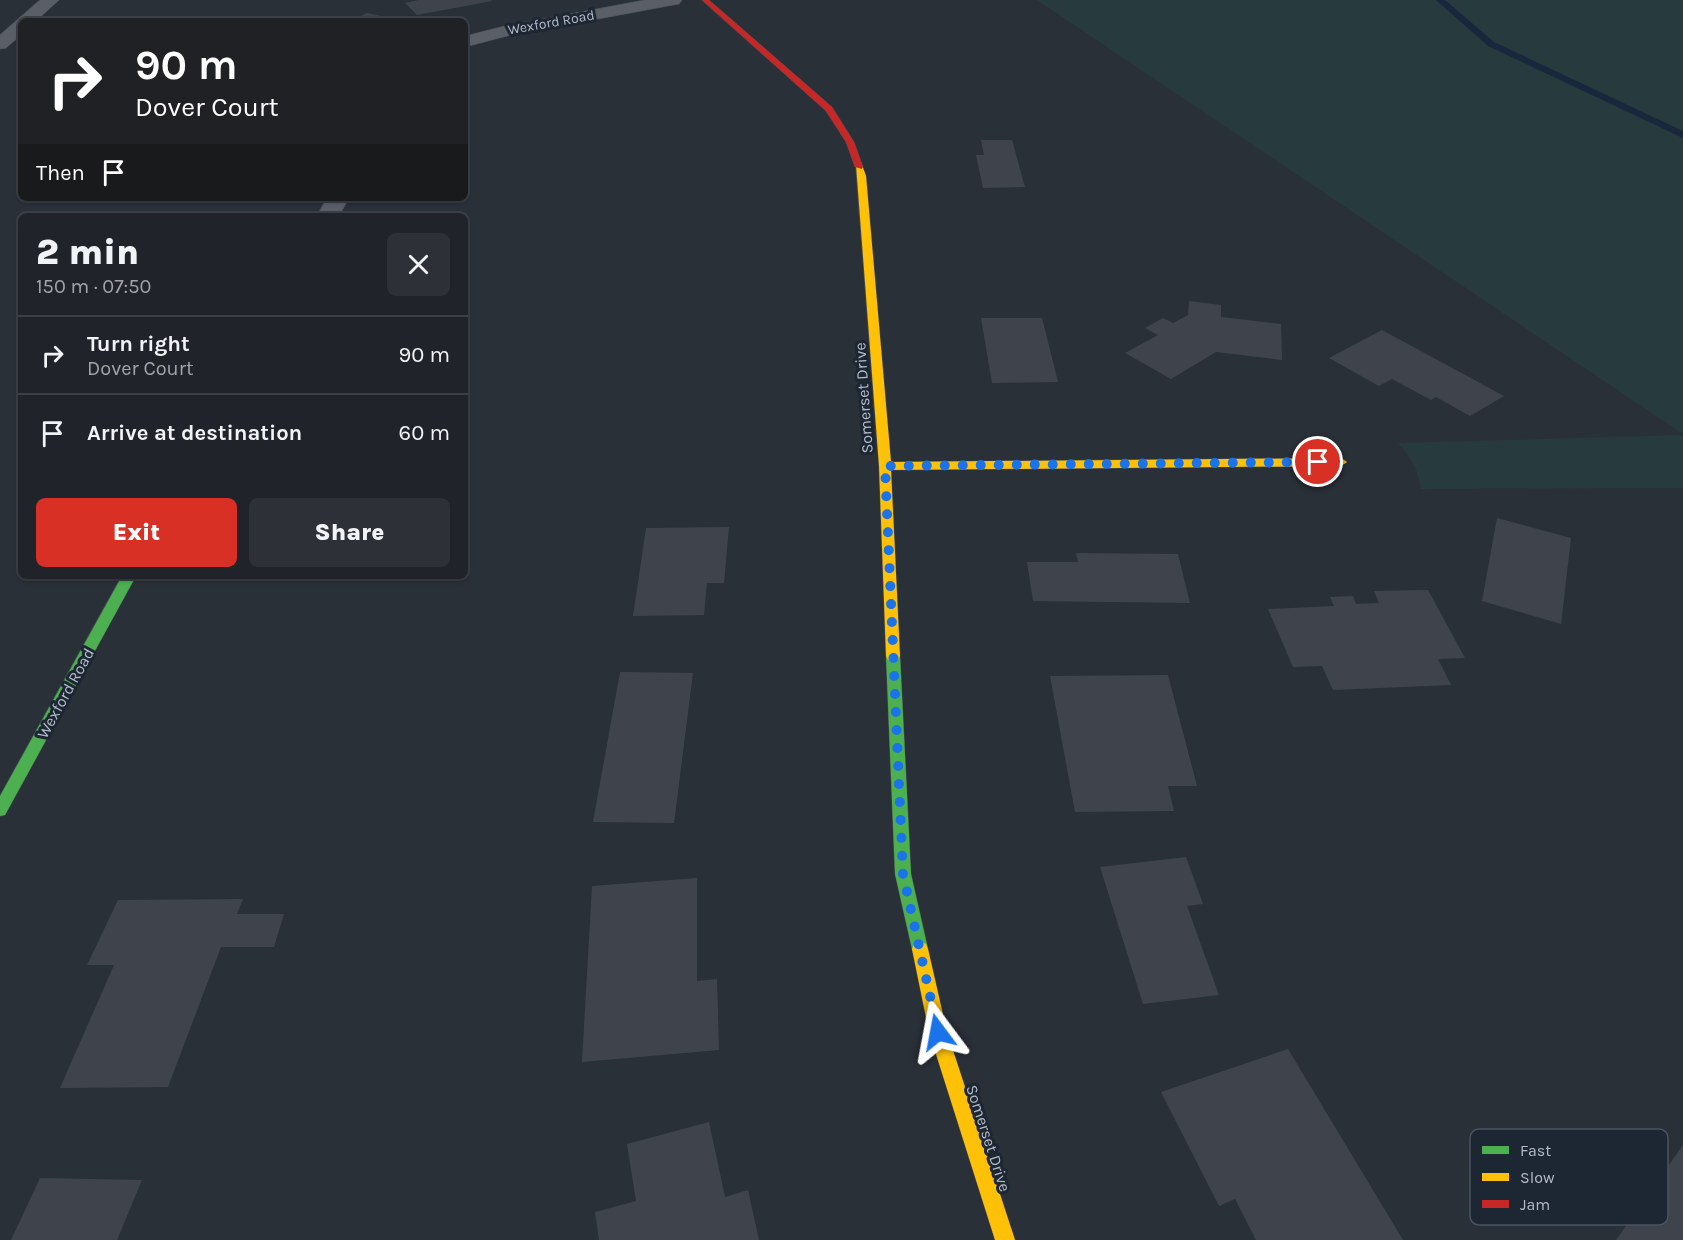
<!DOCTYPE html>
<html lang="en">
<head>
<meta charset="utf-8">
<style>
	:root { --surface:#20242a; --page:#2d3036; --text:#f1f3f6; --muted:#a2a4a8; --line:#3d4147; --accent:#d93025 }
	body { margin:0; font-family:Karla,sans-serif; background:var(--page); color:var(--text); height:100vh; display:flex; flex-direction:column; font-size:22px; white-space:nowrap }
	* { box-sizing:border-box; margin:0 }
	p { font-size:20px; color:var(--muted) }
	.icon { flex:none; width:33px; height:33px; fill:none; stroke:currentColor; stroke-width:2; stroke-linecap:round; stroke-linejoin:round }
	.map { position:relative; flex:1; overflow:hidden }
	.sheet { position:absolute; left:18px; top:213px; width:450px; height:366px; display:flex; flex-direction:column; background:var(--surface); border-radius:9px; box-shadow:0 2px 4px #0004,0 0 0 2px var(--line) }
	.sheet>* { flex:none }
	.banner { position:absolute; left:18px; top:18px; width:450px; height:183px; border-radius:9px; box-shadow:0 2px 4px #0004,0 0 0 2px var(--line); background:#202124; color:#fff; overflow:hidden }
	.pin { position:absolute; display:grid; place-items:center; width:51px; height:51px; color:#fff; margin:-26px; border:3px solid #fff; border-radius:50%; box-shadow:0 2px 6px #0007 }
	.me { position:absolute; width:66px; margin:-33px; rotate:347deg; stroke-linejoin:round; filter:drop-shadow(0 0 4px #0008) }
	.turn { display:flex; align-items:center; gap:21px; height:126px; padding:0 18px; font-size:27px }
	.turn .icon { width:78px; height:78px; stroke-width:2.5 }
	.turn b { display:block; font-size:42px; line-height:51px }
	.then { display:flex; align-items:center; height:57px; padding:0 18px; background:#0003; gap:12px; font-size:22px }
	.round { display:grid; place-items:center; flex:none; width:63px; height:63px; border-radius:9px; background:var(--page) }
	.head { display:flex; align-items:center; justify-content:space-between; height:102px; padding:0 18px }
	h1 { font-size:36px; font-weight:800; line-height:45px }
	.cta { display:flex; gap:12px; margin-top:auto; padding:12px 18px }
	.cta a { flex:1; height:69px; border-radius:9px; background:var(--accent); color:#fff; font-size:24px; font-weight:800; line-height:69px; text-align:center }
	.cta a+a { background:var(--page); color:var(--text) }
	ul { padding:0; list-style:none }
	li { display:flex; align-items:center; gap:18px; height:78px; padding:0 18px; border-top:2px solid var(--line) }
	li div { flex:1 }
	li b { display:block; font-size:22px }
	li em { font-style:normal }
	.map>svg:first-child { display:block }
	.green { fill:#273a3e }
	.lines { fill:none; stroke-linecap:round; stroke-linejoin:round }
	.stream { fill:#19273c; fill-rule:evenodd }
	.building { fill:#3f444c }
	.street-casing { stroke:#484c55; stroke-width:1 }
	.fast-casing { stroke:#484c55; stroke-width:1 }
	.slow-casing { stroke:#484c55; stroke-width:1 }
	.jam-casing { stroke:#484c55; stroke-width:1 }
	.street { fill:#5a5e66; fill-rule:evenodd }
	.fast { fill:#4caf50; fill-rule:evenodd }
	.slow { fill:#ffc107; fill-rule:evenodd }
	.jam { fill:#c62828; fill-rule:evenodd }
	.route { stroke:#1a73e8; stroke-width:10; stroke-dasharray:0 18 }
	.labels { text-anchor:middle; stroke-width:6; stroke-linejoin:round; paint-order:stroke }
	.far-street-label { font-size:14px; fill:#b4bcc9; stroke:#1d2633 }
	.street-label { font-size:16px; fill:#b4bcc9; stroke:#1d2633 }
	.key { fill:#1d2633; stroke:#4a5360; stroke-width:1.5 }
	.key-label { font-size:16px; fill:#b4bcc9 }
</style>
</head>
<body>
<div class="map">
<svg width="1683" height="1240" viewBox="0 0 1683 1240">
	<rect width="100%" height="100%" fill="#2a3038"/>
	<g class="green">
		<path d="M1037,0H1683V434Z"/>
		<path d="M1683,435V488L1421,489C1418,469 1411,457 1398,443Z"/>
	</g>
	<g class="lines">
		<path class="stream" d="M1436,0H1445L1494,42L1683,131V138L1488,46Z"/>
	</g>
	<g class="building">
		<path d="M418,0H491L492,1L417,15L405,3Z"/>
		<path d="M367,13L400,20V21H351Z"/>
		<path d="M981,140H1012L1025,187L983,188L976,155H984Z"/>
		<path d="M1189,301L1221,305V317L1281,324L1282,360L1216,352L1171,379L1125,353L1158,335L1145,328L1163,318L1173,323L1188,315Z"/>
		<path d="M981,318H1042L1058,382L992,383Z"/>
		<path d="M1382,330L1504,396L1470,416L1436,397L1431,400L1392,379L1379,386L1329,358Z"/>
		<path d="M1497,518L1571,538L1561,624L1482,601Z"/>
		<path d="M729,527L724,583H707L704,615L633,616L646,528Z"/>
		<path d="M1076,553L1178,554L1190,603L1033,601L1027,562H1078Z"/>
		<path d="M1428,590L1465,658L1438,659L1451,685L1333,690L1322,666L1293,667L1268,609L1334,606L1330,597L1353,596L1356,604L1379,603L1374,591Z"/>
		<path d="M620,672L693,673L674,823L593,822Z"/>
		<path d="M1168,675L1197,786H1168L1174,811L1075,812L1050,676Z"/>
		<path d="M1186,857L1203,904L1187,906L1219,995L1143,1004L1100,867Z"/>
		<path d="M697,878V981L717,979L719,1050L582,1062L592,886Z"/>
		<path d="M243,899L237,914H284L274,947H221L168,1087L60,1088L114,965H87L118,900Z"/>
		<path d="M1288,1049L1403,1240H1256L1235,1199L1219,1206L1161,1092Z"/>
		<path d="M709,1122L725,1197L748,1190L759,1240H599L595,1212L636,1201L627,1144Z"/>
		<path d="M1683,1145V1240H1616Z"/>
		<path d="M40,1178L142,1180L117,1240H11Z"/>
	</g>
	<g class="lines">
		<defs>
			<g id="street">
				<path d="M40,0H59L36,21H21V35L6,48L0,49V35Z"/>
				<path d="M645,0H682L679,4L673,5L507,36L465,47V36L505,26Z"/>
				<path d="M327,198H349L339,216H317Z"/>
			</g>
			<g id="fast">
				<path d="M122,576H136L5,815L0,816V796Z"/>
				<path d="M893,651L898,652L900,656L911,874L928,949L926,954L920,957L914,954L912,949L895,874L886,656L888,652Z"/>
			</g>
			<g id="slow">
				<path d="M856,165H862L866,176L891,462L1341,458L1347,462L1341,466L891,470L900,656L898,660H888L886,656L879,466Z"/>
				<path d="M920,941L926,944L928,949L947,1032L1015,1240H995L929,1032L912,949L914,944Z"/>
			</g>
			<path id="jam" d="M702,0H709L832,107L854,142L863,167L862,169L855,167L846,142L826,111Z"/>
		</defs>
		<use href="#street" class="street-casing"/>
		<use href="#fast" class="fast-casing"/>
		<use href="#slow" class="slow-casing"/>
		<use href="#jam" class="jam-casing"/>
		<use href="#street" class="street"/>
		<use href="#fast" class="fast"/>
		<use href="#slow" class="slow"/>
		<use href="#jam" class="jam"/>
	</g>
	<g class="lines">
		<path class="route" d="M938,1032L903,874L885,466L1318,462"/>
	</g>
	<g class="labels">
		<g class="far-street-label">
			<text transform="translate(551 22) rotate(-10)" y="5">Wexford Road</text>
		</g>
		<g class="street-label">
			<text transform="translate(863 398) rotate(-94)" y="6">Somerset Drive</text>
			<text transform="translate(65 693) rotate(-61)" y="6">Wexford Road</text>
			<text transform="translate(989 1138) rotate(72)" y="6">Somerset Drive</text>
		</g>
	</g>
	<rect x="1470" y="1129" width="198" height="96" rx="9" class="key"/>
	<rect x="1482" y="1146" width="27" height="8" fill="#4caf50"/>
	<rect x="1482" y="1173" width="27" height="8" fill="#ffc107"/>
	<rect x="1482" y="1200" width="27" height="8" fill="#c62828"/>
	<g class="key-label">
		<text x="1520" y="1156">Fast</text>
		<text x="1520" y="1183">Slow</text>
		<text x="1520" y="1210">Jam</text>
	</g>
</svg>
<div class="pin" style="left:1318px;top:462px;background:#d93025"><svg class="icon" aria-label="arrive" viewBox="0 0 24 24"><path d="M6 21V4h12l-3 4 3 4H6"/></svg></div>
<svg class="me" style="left:938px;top:1032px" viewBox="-20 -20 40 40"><path d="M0-17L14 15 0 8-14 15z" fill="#1a73e8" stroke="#fff" stroke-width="4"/></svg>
<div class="banner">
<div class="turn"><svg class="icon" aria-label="right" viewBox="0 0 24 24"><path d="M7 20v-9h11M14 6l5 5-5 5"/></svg><div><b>90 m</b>Dover Court</div></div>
<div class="then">Then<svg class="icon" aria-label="arrive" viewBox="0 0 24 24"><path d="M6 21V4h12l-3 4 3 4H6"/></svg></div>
</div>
<section class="sheet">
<div class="head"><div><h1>2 min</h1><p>150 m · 07:50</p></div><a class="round"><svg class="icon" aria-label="close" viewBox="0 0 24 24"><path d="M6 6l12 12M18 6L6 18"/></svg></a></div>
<ul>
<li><svg class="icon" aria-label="right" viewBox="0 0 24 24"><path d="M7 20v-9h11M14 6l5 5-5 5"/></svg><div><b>Turn right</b><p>Dover Court</p></div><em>90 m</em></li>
<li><svg class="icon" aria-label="arrive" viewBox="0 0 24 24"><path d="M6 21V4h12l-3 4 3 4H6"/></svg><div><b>Arrive at destination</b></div><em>60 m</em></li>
</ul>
<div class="cta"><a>Exit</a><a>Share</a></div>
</section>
</div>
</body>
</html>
